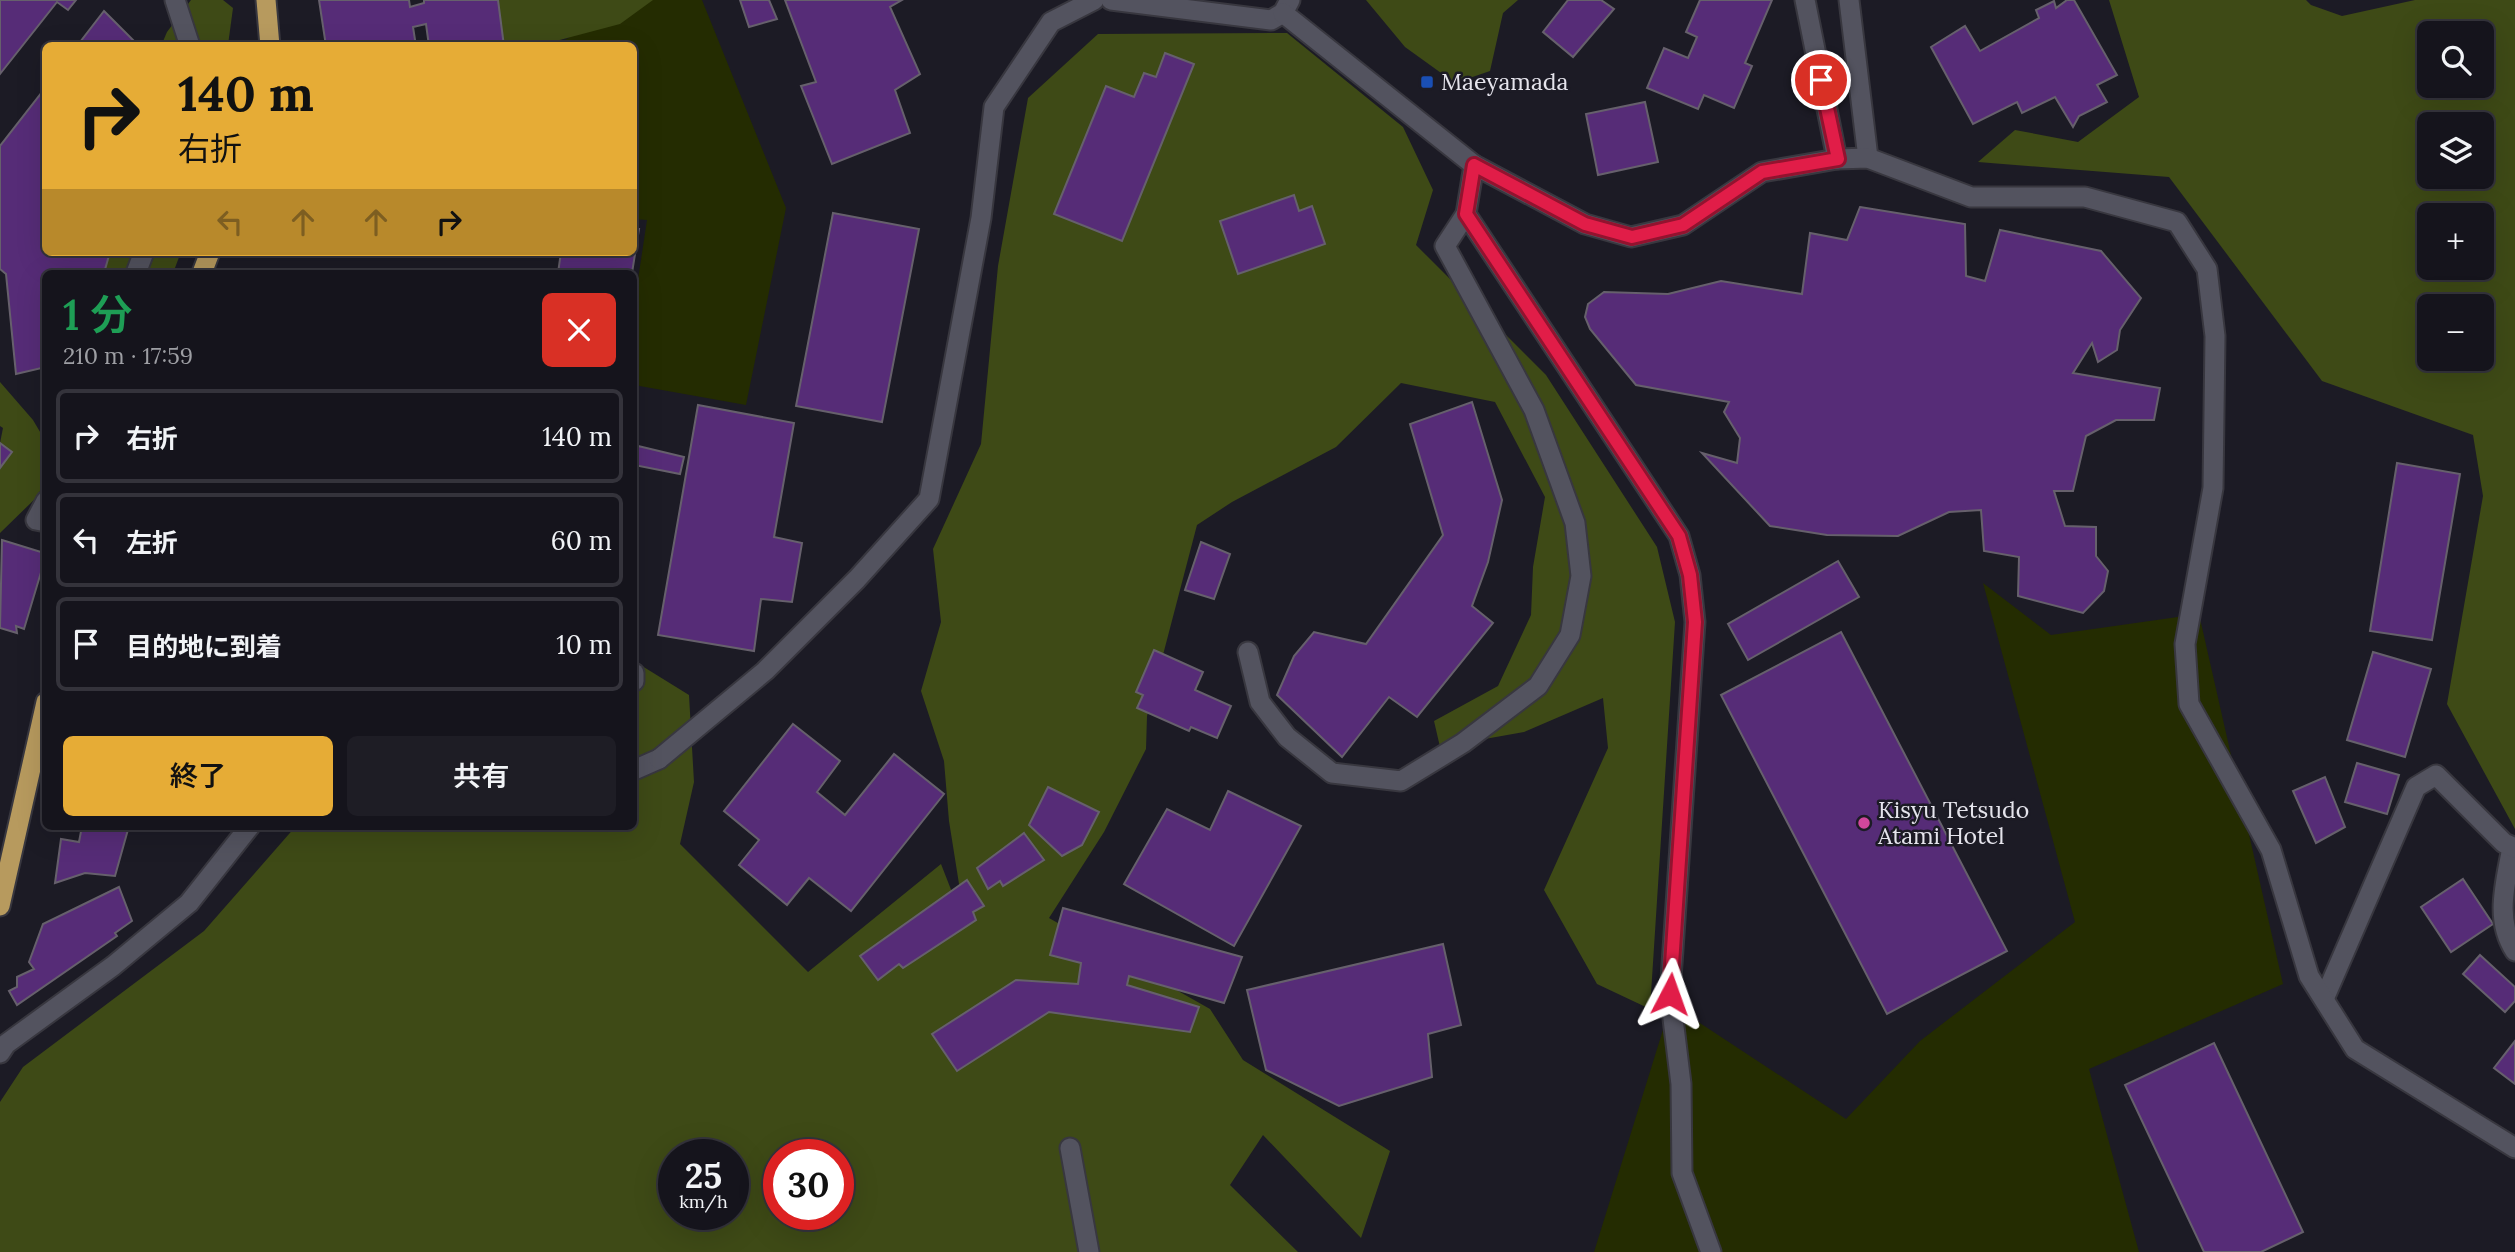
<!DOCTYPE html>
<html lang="ja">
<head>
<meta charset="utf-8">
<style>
	:root { --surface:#15141c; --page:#1e1d25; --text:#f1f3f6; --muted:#9d9ea3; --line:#34333b; --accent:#e6ac36 }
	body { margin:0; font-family:Lora,"Noto Sans JP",serif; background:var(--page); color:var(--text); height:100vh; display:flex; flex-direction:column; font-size:26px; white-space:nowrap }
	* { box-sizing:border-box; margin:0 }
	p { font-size:23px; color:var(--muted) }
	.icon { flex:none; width:38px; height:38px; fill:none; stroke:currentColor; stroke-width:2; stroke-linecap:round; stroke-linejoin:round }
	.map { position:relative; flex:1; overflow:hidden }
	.sheet { position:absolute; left:42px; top:270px; width:595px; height:560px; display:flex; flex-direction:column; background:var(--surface); border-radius:10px; box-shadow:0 7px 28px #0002,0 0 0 2px var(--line) }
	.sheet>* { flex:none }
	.banner { position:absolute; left:42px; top:42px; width:595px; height:214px; border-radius:10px; box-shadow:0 7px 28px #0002,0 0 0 2px var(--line); background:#e6ac36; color:#111; overflow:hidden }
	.controls { position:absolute; left:2417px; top:21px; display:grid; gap:14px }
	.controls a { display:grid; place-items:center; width:77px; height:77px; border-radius:10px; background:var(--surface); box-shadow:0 7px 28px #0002,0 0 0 2px var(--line); font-size:35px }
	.speed { position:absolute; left:658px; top:1139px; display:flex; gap:14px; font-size:35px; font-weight:700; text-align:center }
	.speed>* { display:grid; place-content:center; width:91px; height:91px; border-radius:50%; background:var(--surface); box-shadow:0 7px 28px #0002,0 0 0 2px var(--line); line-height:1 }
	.speed small { font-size:18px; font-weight:400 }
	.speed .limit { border:10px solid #d22; background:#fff; color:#111 }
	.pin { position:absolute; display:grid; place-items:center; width:60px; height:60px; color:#fff; margin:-30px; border:4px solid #fff; border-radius:50%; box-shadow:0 2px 7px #0007 }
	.me { position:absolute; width:77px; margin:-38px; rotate:4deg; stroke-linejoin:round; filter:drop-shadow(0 0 5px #0008) }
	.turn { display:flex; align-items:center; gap:24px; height:147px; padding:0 21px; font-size:32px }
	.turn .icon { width:91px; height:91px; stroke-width:2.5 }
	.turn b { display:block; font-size:49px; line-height:60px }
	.lanes { display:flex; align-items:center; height:66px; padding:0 21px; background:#0003; justify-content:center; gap:35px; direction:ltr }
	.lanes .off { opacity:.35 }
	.round { display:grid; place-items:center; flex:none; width:74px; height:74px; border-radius:10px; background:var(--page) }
	.overview { display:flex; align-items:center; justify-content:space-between; height:119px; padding:0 21px }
	h1 { font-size:42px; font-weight:600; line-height:52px; color:#1e9e55 }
	.primary-button { display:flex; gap:14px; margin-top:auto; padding:14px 21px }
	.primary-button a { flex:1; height:80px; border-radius:10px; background:var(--accent); color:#111; font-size:28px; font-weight:600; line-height:80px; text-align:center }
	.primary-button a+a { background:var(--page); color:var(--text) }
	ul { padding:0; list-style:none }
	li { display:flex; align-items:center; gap:21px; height:94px; margin:0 14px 10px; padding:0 7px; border:4px solid var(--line); border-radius:10px }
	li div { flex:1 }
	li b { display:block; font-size:26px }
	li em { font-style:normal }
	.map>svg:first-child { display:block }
	.green { fill:#242c01 }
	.forest { fill:#3e4a16; fill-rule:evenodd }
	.building { fill:#562c77; stroke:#66606c; stroke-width:2 }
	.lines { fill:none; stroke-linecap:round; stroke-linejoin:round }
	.service-casing { stroke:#38373f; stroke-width:23 }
	.minor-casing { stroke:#38373f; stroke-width:23 }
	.tertiary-casing { stroke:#38373f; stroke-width:23 }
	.trunk-casing { stroke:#38373f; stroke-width:23 }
	.service { stroke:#53535f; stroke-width:19 }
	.minor { stroke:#53535f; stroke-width:19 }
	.tertiary { stroke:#53535f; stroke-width:19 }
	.trunk { stroke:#b79a5e; stroke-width:19 }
	.route-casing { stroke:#92132f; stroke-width:18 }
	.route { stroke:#e11d48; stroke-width:12 }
	.transit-dot { fill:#1a4fb4; stroke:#1c1b25; stroke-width:2.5 }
	.hotel-dot { fill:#d1479c; stroke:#1c1b25; stroke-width:2.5 }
	.labels { text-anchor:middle; stroke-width:5; stroke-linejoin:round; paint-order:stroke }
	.poi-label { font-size:23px; fill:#e5e4ec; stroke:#1c1b25; text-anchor:start }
</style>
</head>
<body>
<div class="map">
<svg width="2515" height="1252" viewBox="0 0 2515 1252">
	<rect width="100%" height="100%" fill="#1c1b25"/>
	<g class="green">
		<path d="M640,0H702L786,208L746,405L634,385V306L647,220L634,219V46H553Z"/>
		<path d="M1983,583L2051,635L2199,614L2283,984L2089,1069L2139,1252H1594L1671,1004L1846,1119L1920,1041L2075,922Z"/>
	</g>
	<g class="forest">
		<path d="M191,0H223L233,8L228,45L161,46L167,32Z"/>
		<path d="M481,0H653L620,24L537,46L488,45Z"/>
		<path d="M1366,0H1518L1503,13L1490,71L1455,83L1405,47Z"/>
		<path d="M2109,0H2306L2311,5L2342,16L2415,0H2515V829L2447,704L2483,496L2473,435L2322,381L2169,177L1978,162L2015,130L2078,142L2139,97ZM2482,33V86H2429V33ZM2482,124V177H2429V124ZM2482,215V268H2429V215ZM2482,306V359H2429V306Z"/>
		<path d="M1287,33L1403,127L1433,190L1416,245L1546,375L1657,547L1675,622L1650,1009L1597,984L1544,890L1608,748L1603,698L1524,732L1440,747L1434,721L1498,686L1531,615L1533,567L1545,497L1495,402L1401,383L1336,447L1232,502L1197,525L1147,716L1146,749L1104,832L1049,918L1210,1009L1243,1060L1390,1151L1361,1238L1263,1135L1230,1185L1298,1252H0V1102L23,1067L204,931L296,826H634V661L689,695L694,782L680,844L808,972L941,864L966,928L949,821L944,761L921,691L941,622L933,549L981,444L998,266L1028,98L1098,34ZM674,1155H733V1214H674ZM779,1155H838V1214H779Z"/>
		<path d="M110,252H181L173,273H104Z"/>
		<path d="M0,382L33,420L46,442L45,468L39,495L0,533V468L12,452L0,443L3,428L0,426Z"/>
	</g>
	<g class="building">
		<path d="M0,0H76L68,10L57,2L0,74Z"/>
		<path d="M319,0H409L410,7L424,3V0H498L504,46H429L426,24L413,27L416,46H326Z"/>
		<path d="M740,0H769L777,19L749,27Z"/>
		<path d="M785,0H902L890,7L920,74L895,90L910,133L832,164L801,86L816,82Z"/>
		<path d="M1568,0H1601L1614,9L1573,57L1543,32Z"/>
		<path d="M1700,0H1772L1745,63L1752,66L1734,108L1704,95L1698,109L1647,88L1664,48L1688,58L1697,37L1686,32Z"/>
		<path d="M2067,0H2074L2117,75L2097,85L2107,102L2079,116L2073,127L2055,97L2022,113L2017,102L1973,124L1931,47L1965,26L1980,51L2039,18L2036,10L2054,1L2056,8Z"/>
		<path d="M104,11L139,46H77Z"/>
		<path d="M1165,53L1194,64L1122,241L1054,214L1106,86L1134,97L1144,73L1156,77Z"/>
		<path d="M46,87V252H110L104,273H46V367L16,374L6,274L0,269V146Z"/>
		<path d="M1645,102L1658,162L1598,175L1586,114Z"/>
		<path d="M1294,195L1299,211L1312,206L1325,244L1238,274L1220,221Z"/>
		<path d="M1860,207L1965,224L1966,276L1985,281L2000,230L2101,251L2141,298L2120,330L2117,350L2098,362L2092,343L2073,373L2160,388L2154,420H2116L2086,436L2073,491H2054L2065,526L2096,527V556L2108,571L2104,591L2083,613L2018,596L2019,557L1984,551L1981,510L1949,512L1898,536L1827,535L1770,526L1702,453L1737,463L1740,438L1724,412L1729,402L1636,385L1590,329L1585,317L1588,304L1604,292L1668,294L1721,281L1802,294L1810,233L1847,240Z"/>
		<path d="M833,213L919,229L882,422L796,406Z"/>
		<path d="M634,229H639L632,273H558L561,252H634Z"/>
		<path d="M1472,402L1502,500L1488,562L1472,606L1493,623L1417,717L1389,697L1342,757L1277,695L1294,656L1314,632L1366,644L1443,535L1410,424Z"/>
		<path d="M698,405L794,423L774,537L802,543L792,602L761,599L754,651L658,635Z"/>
		<path d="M0,443L12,452L0,468Z"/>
		<path d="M634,445L684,457L680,474L634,465Z"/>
		<path d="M2397,463L2460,474L2432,640L2370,631Z"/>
		<path d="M2,540L41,552V560L45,559L24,629L16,626L17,633L0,628Z"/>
		<path d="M1201,542L1230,554L1214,599L1185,590Z"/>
		<path d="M1838,561L1859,597L1748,660L1728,624Z"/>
		<path d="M1841,632L2007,951L1887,1014L1721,695Z"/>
		<path d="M1154,650L1203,672L1195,690L1231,706L1217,738L1191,727L1189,731L1137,708L1143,695L1136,692Z"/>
		<path d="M2373,652L2431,669L2405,757L2347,740Z"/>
		<path d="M793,724L840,761L817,792L845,815L894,754L944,794L851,911L809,878L787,905L739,865L759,840L724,811Z"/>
		<path d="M2357,763L2399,775L2387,814L2345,802Z"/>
		<path d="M2325,777L2345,827L2316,843L2293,791Z"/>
		<path d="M1048,787L1099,812L1082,845L1062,856L1029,825Z"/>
		<path d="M1228,791L1301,826L1234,946L1124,884L1167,809L1210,830Z"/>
		<path d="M82,826H129L115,876L85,873L55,883L61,839L79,842Z"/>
		<path d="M1024,833L1044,860L1003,886L1000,881L988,889L977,868Z"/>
		<path d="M2463,879L2493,924L2451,952L2421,907Z"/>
		<path d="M967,880L984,906L973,912L976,920L903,968L899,964L878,980L860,956Z"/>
		<path d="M119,887L132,921L115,933L117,936L17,1005L9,991L17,987V977L34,969L29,962L43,924Z"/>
		<path d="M1063,908L1242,957L1224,1003L1129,976L1127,985L1199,1007L1190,1032L1049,1012L957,1071L932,1034L1016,980L1078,984L1081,963L1050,955Z"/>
		<path d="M1443,944L1461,1025L1428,1034L1432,1077L1339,1106L1266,1070L1247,990Z"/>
		<path d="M2480,955L2515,987V1001L2505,1012L2463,974Z"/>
		<path d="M2515,1041V1084L2494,1068Z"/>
		<path d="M2214,1043L2303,1232L2261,1252H2204L2125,1085Z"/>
	</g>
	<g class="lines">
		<defs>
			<g id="service">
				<path d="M634,673V681"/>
				<path d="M634,770L659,759"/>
				<path d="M2512,847C2506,882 2494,919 2515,951"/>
				<path d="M1070,1148L1089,1252"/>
			</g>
			<g id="minor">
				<path d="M175,0L190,46"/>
				<path d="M1111,0L1271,20L1283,13L1290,0"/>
				<path d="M1805,0L1837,159"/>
				<path d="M1849,0L1868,158"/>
				<path d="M1283,13L1474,165L1466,214L1679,536L1690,575L1695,622L1670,994L1681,1084L1682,1173L1711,1252"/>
				<path d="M136,273L144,252"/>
				<path d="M46,501L36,520L46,522"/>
				<path d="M1248,652L1260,702L1287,737L1332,773L1401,781L1463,743L1538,686L1570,635L1581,576L1575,523L1534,410L1445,246L1466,214"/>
				<path d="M659,759L765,671L857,579L929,499L981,218L994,107L1051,22L1094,0"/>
				<path d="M2324,999L2416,787L2436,775L2504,843L2515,848"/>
				<path d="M0,1053L6,1044L113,966L189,903L250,826"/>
			</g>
			<path id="tertiary" d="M1474,165L1585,224L1631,237L1683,225L1762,172L1837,159L1868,158L1971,197H2085L2177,222L2207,269L2215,336L2213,488L2185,644L2189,704L2271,850L2309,976L2355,1049L2515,1148"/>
			<g id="trunk">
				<path d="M266,0L270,46"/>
				<path d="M202,273L210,252"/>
				<path d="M0,906L46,702"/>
			</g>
		</defs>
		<use href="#service" class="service-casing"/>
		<use href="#minor" class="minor-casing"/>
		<use href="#tertiary" class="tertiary-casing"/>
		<use href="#trunk" class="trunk-casing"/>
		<use href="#service" class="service"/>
		<use href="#minor" class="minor"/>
		<use href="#tertiary" class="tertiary"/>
		<use href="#trunk" class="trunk"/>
	</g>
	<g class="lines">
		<defs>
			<path id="route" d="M1670,994L1695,622L1690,575L1679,536L1466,214L1474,165L1585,224L1632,237L1683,225L1762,172L1838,159L1821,80"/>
		</defs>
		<use href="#route" class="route-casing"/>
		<use href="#route" class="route"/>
	</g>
	<rect class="transit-dot" x="1420" y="75" width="14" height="14" rx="3.5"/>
	<circle class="hotel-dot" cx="1864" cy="823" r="7"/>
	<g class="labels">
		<g class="poi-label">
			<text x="1441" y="90">Maeyamada</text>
			<text x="1878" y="818">Kisyu Tetsudo<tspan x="1878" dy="26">Atami Hotel</tspan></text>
		</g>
	</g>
</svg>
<div class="controls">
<a><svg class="icon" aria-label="search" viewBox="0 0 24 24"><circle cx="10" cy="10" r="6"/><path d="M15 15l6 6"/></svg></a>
<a><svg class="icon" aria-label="layers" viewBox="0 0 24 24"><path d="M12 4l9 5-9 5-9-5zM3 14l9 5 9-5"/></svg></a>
<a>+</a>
<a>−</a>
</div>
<div class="speed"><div>25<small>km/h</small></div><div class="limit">30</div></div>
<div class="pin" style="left:1821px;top:80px;background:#d93025"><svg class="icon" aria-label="arrive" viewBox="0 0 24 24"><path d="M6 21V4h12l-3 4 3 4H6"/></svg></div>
<svg class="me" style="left:1670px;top:994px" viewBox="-20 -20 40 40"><path d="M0-17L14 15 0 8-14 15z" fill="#e11d48" stroke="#fff" stroke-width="4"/></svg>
<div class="banner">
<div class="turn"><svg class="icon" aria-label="right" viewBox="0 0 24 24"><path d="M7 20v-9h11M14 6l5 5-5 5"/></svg><div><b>140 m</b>右折</div></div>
<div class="lanes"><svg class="icon off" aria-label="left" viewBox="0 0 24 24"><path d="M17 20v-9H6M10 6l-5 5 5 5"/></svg><svg class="icon off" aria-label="ahead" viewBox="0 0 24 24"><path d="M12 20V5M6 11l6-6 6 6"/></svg><svg class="icon off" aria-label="ahead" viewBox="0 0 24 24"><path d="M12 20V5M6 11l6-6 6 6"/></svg><svg class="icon" aria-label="right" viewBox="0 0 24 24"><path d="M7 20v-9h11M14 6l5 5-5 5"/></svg></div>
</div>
<section class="sheet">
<div class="overview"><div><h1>1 分</h1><p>210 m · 17:59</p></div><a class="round" style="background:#d93025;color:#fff"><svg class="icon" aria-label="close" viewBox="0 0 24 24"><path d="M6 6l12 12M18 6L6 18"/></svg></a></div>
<ul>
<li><svg class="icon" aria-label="right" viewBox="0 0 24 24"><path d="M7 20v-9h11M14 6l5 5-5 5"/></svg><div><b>右折</b></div><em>140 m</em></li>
<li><svg class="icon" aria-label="left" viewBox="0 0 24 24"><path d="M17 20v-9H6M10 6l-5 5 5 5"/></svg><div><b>左折</b></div><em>60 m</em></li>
<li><svg class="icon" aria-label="arrive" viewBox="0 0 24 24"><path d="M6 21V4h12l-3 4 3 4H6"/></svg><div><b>目的地に到着</b></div><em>10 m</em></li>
</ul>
<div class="primary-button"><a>終了</a><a>共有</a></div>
</section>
</div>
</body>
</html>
